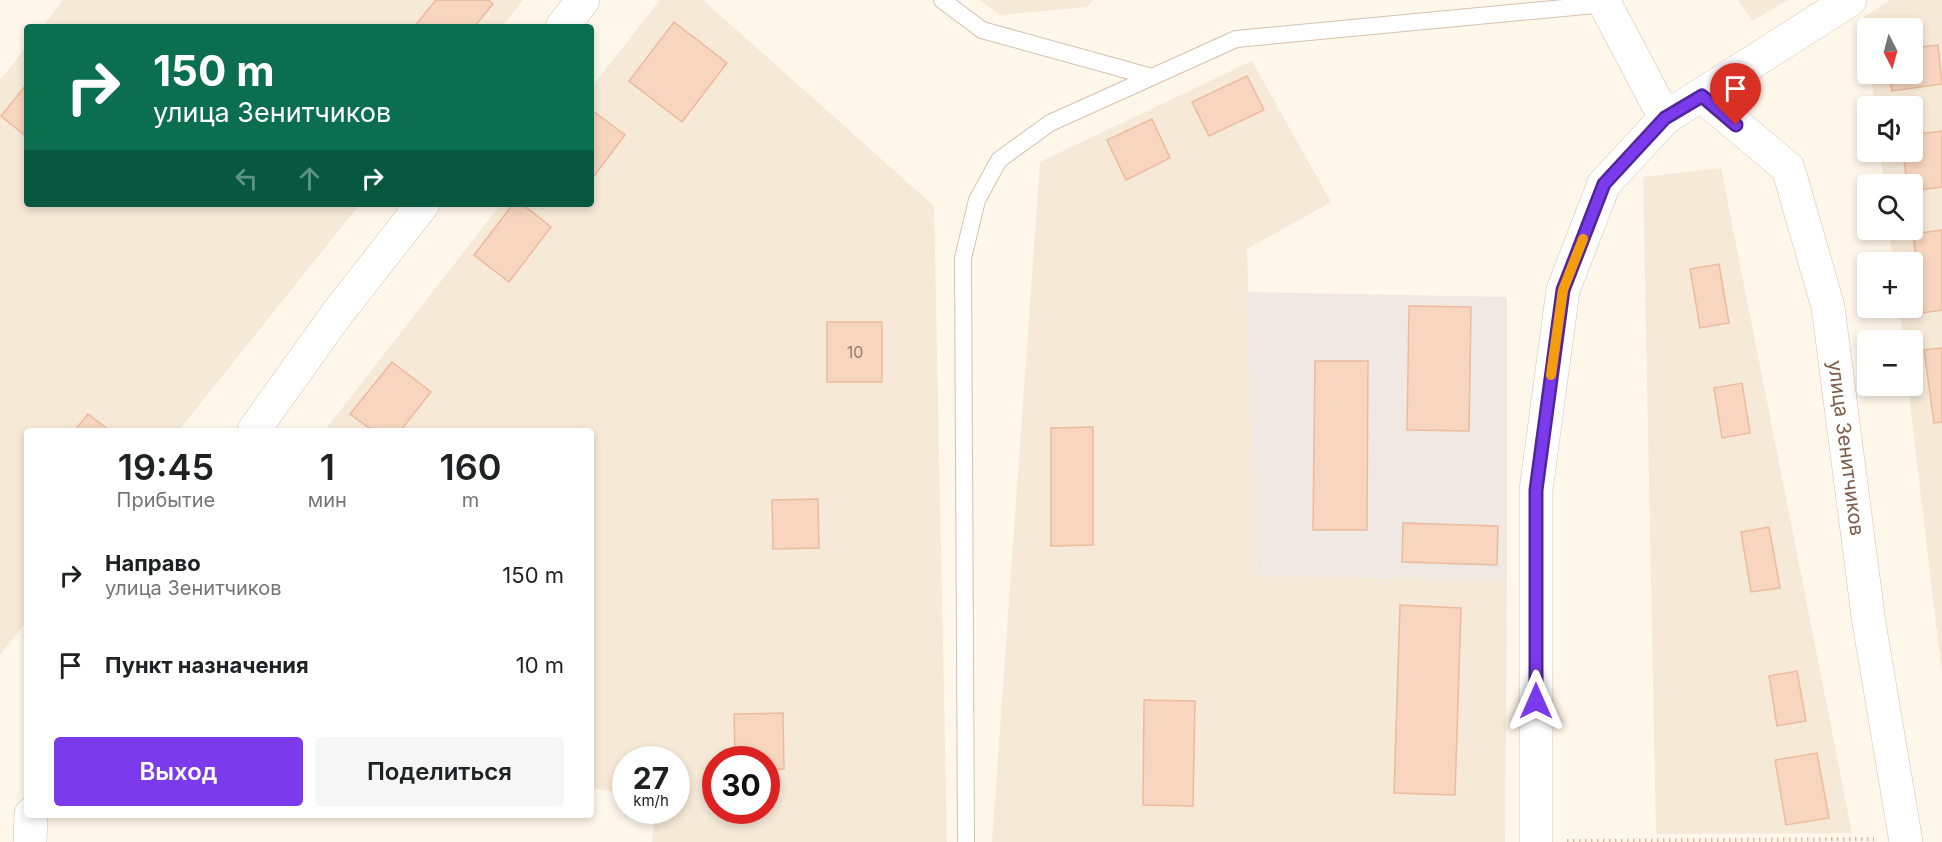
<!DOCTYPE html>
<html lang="ru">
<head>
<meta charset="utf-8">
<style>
	:root { --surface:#fff; --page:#f6f6f6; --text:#202124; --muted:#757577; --accent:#7c3aed }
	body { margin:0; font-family:Inter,sans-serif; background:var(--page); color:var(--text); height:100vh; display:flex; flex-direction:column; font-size:22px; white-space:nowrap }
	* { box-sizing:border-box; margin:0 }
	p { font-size:20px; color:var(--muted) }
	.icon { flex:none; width:33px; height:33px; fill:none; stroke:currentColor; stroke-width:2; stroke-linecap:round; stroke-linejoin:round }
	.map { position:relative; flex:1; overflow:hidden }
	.sheet { position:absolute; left:24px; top:428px; width:570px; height:390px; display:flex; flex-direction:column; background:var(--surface); border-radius:6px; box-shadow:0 3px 9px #0003 }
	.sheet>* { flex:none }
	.hud { position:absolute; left:24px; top:24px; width:570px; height:183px; border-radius:6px; box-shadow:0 3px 9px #0003; background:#0b6e4f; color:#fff; overflow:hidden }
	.needle { width:39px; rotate:174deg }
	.controls { position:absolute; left:1857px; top:18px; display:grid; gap:12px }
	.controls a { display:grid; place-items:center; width:66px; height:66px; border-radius:6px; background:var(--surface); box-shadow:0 3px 9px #0003; font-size:30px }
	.speed { position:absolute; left:612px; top:746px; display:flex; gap:12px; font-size:30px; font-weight:700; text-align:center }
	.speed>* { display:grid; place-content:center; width:78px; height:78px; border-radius:50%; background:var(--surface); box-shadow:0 3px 9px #0003; line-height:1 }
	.speed small { font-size:15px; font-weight:400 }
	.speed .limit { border:9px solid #d22; background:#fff; color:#111 }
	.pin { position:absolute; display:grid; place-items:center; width:51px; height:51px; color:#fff; margin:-62px -26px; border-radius:50% 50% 50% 0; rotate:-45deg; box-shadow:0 0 6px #0007 }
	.pin .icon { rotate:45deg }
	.me { position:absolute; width:66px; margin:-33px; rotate:0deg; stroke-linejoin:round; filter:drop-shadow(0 0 4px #0008) }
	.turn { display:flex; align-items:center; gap:21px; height:126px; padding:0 30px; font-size:27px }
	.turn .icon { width:78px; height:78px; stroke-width:2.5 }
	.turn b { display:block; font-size:42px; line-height:51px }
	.lanes { display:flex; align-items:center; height:57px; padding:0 30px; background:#0003; justify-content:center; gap:30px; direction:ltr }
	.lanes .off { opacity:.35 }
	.eta { display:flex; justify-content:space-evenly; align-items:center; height:102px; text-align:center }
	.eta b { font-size:36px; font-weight:600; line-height:42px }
	.button { display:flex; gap:12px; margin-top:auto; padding:12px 30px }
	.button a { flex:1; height:69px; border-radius:6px; background:var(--accent); color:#fff; font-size:24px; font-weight:600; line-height:69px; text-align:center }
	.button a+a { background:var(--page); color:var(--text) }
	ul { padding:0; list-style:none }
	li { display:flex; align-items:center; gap:18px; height:90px; padding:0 30px }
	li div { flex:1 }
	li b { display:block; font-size:22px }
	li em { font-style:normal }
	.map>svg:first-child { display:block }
	.residential { fill:#f7e9d7; fill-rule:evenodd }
	.industrial { fill:#f0e9e3 }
	.building { fill:#f7d5be; stroke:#ecbb9d; stroke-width:1.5 }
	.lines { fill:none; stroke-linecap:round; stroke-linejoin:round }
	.lane-casing { stroke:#d6c0b0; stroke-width:18 }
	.street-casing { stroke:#d6c0b0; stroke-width:34 }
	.path { stroke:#deb8a0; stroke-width:4; stroke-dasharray:1.5 4.5; stroke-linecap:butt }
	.lane { stroke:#fff; stroke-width:16 }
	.street { stroke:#fff; stroke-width:33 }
	.route-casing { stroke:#51269a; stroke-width:15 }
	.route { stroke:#7c3aed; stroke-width:10 }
	.slow { stroke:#f59e0b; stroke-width:10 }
	.labels { text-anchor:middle; stroke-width:4.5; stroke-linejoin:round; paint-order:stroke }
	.number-label { font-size:16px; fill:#9c7a66 }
	.street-label { font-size:20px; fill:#7e5c49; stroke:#fffaf3 }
</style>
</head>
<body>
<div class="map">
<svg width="1942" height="842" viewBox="0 0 1942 842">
	<rect width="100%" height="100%" fill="#fff7ea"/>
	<g class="residential">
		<path d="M63,0H523L502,27H42Z"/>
		<path d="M660,0H703L934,206L947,842H652L655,810H676V759H626L625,793L591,788V430H325L501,204H591V88ZM716,759H766V810H716Z"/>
		<path d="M980,0H1093L1087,7L999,15Z"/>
		<path d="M1738,0H1788L1752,21Z"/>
		<path d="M1890,0H1942V675L1908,386H1912V340H1903L1899,308H1912V262H1893L1889,230H1912V184H1884L1880,152H1912V106H1875L1871,74H1912V28H1868L1867,44L1864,17Z"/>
		<path d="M27,46V204H360L179,430H27V621L0,655V80Z"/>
		<path d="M1252,61L1331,202L1247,249L1257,576L1507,580L1505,842H992L1040,162Z"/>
		<path d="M1721,168L1852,833L1656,834L1643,177Z"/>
	</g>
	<path class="industrial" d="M1247,292L1507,297V580L1257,576Z"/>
	<g class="building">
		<path d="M436,0H488L493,4L474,27H414Z"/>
		<path d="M674,22L727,63L682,122L629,81Z"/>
		<path d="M1938,45L1942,84L1892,91L1889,74H1912V48Z"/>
		<path d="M1247,76L1264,110L1209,136L1192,102Z"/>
		<path d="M25,86L27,88V137L1,116Z"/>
		<path d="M593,111L625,135L591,180V113Z"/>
		<path d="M1152,119L1170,158L1126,180L1107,140Z"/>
		<path d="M1942,131V187L1912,191V184H1907L1903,152H1912V135Z"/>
		<path d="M513,204H522L551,227L509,282L474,255Z"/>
		<path d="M1942,230V310L1923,313L1913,234Z"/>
		<path d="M1719,264L1729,323L1700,328L1690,269Z"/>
		<path d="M1409,306L1471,307L1469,431L1407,430Z"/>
		<rect x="827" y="322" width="55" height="60"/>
		<path d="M1942,348V422L1934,423L1924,350Z"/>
		<path d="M1315,361H1368L1367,530H1313Z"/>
		<path d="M392,362L431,392L401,430H372L350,414Z"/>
		<path d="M1742,383L1750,433L1722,438L1714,388Z"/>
		<path d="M88,414L109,430H75Z"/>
		<path d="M1093,427V545L1051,546V428Z"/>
		<path d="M818,499L819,548L773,549L772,500Z"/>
		<path d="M1403,523L1498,526L1497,565L1402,562Z"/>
		<path d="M1769,527L1780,588L1751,592L1741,532Z"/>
		<path d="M1400,605L1461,608L1455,795L1394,793Z"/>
		<path d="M1797,671L1806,721L1777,726L1769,676Z"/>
		<path d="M1144,700L1195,701L1193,806L1143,805Z"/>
		<path d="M783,713L784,769H766V759H735L734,714Z"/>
		<path d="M1817,753L1829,818L1786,825L1775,760Z"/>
	</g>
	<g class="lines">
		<defs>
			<g id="lane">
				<path d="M942,0L982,30L1152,77L1236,39L1606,4"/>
				<path d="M966,842L963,258L977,200L999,160L1050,123L1152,77"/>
			</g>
			<g id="street">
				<path d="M1603,0L1665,118"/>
				<path d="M562,27L583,0"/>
				<path id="s1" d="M1702,96L1788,168L1828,307L1869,623L1906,842"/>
				<path d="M254,430L336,315L423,204"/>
				<path d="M30,842L31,814"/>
				<path d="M1536,842V490L1563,290L1604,184L1665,118L1850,0"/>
			</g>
		</defs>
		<use href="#lane" class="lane-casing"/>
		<use href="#street" class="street-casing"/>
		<path class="path" d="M1567,841L1874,839"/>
		<use href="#lane" class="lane"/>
		<use href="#street" class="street"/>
	</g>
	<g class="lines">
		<defs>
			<path id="route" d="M1536,701V490L1563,290L1604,184L1665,118L1702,96L1736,125"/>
		</defs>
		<use href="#route" class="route-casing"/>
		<use href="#route" class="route"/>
		<path class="slow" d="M1551,375L1563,290L1583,239"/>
	</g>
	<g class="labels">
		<g class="number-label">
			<text x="855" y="358">10</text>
		</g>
		<g class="street-label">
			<text dy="7" stroke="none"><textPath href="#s1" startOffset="399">улица Зенитчиков</textPath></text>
		</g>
	</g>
</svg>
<div class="controls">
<a><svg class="needle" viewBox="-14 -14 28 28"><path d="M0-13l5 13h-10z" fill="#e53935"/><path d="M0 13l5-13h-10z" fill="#757577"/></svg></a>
<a><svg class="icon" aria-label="sound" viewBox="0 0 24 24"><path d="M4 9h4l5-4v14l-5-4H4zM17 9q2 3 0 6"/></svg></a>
<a><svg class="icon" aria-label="search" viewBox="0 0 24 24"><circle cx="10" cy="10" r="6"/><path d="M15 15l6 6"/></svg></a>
<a>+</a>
<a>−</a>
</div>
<div class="speed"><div>27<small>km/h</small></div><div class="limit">30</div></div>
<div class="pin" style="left:1736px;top:125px;background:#d93025"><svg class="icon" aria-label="arrive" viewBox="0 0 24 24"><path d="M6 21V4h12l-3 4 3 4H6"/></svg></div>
<svg class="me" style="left:1536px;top:701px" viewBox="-20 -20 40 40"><path d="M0-17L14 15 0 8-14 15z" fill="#7c3aed" stroke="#fff" stroke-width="4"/></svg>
<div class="hud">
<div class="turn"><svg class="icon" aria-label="right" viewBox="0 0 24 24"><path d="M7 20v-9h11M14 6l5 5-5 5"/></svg><div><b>150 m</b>улица Зенитчиков</div></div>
<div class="lanes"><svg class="icon off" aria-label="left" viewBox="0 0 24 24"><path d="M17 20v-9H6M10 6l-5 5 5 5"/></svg><svg class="icon off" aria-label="ahead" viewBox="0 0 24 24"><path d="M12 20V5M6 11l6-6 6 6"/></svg><svg class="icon" aria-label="right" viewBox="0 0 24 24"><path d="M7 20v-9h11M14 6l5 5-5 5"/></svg></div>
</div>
<section class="sheet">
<div class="eta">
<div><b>19:45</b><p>Прибытие</p></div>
<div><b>1</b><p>мин</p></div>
<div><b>160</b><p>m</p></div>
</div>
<ul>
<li><svg class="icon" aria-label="right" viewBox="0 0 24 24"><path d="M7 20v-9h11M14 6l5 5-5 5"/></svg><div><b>Направо</b><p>улица Зенитчиков</p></div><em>150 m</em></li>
<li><svg class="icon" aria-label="arrive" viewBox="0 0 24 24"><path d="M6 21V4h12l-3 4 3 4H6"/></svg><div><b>Пункт назначения</b></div><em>10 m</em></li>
</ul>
<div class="button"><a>Выход</a><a>Поделиться</a></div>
</section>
</div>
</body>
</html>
